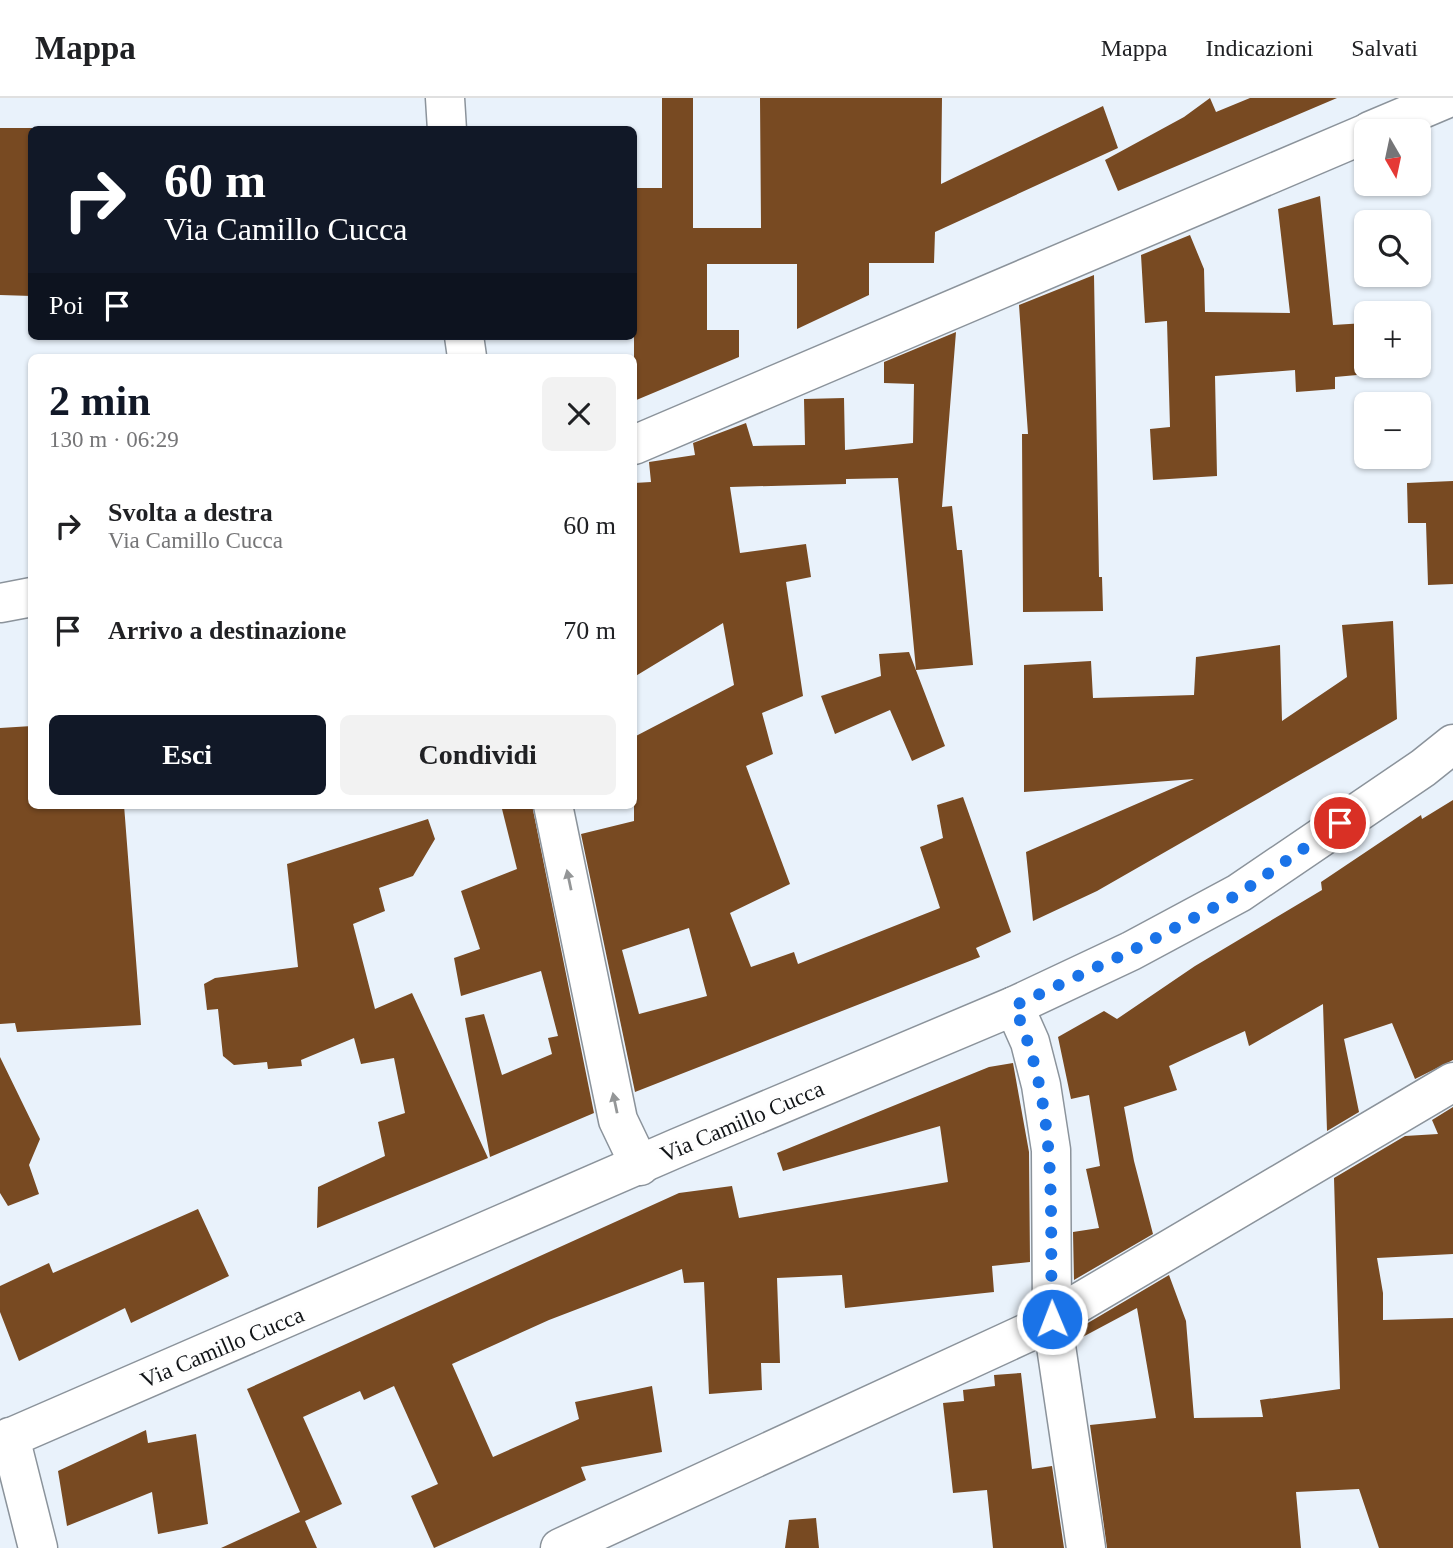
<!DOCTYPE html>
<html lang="it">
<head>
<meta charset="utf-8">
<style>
	:root { --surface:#fff; --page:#f2f2f2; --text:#202124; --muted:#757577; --line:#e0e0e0; --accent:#111827 }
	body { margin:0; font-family:"Times New Roman",serif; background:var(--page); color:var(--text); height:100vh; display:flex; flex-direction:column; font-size:26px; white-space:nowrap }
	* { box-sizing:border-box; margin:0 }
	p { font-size:23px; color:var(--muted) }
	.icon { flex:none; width:38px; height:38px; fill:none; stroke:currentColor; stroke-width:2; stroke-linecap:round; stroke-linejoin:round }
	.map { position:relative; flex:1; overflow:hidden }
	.panel { position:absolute; left:28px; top:256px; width:609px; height:455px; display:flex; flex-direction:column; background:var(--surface); border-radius:10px; box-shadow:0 2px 5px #0004 }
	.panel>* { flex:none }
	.hud { position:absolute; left:28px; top:28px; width:609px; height:214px; border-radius:10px; box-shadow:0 2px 5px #0004; background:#111827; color:#fff; overflow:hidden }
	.needle { width:46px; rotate:171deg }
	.fabs { position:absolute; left:1354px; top:21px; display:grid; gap:14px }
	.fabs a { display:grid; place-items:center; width:77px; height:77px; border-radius:10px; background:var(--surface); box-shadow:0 2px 5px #0004; font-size:35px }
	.pin { position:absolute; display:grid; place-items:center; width:60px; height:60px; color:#fff; margin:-30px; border:4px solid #fff; border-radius:50%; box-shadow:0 2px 7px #0007 }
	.me { position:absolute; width:77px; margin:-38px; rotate:359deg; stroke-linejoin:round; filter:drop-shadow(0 0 5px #0008) }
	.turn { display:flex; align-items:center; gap:24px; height:147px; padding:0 21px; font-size:32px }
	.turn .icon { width:91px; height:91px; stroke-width:2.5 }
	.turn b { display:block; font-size:49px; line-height:60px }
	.then { display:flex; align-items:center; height:66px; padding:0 21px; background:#0003; gap:14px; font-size:26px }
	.round { display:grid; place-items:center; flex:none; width:74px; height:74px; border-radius:10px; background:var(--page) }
	.overview { display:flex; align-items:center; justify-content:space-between; height:119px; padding:0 21px }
	h1 { font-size:42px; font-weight:600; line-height:52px; color:var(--accent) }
	.action { display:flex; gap:14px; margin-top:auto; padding:14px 21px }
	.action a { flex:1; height:80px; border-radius:10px; background:var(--accent); color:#fff; font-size:28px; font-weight:600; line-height:80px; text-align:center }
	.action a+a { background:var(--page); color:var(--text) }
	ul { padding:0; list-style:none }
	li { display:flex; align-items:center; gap:21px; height:105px; padding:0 21px }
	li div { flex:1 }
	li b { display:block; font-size:26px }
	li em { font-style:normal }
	header { display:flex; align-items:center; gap:42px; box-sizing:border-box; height:98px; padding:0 35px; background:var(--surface); border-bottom:2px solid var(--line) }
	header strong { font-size:33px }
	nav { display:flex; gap:38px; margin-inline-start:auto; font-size:24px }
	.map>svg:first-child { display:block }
	.building { fill:#784a22; fill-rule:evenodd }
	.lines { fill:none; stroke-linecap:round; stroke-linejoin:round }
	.street-casing { stroke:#8b939b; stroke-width:41 }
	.secondary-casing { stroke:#8b939b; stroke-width:41 }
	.street { stroke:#fff; stroke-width:38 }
	.secondary { stroke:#fff; stroke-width:38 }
	.oneway { fill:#949697 }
	.route { stroke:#1a73e8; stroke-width:12; stroke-dasharray:0 21.6 }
	.labels { text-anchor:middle; stroke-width:7; stroke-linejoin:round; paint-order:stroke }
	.street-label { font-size:23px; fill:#121518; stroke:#fefefe }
</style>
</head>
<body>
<header>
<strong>Mappa</strong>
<nav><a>Mappa</a><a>Indicazioni</a><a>Salvati</a></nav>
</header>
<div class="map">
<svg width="1453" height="1450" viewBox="0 0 1453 1450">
	<rect width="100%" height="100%" fill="#e9f2fb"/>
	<g class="building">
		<path d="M662,0H693V130H761L760,0H942L941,86L1103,8L1118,50L935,134L934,165H869V197L797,231V166H707V232H739V259L634,303V90H662Z"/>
		<path d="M1210,0L1216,14L1250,0H1337L1118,93L1105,62L1184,19Z"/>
		<path d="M0,30H32V198L0,197Z"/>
		<path d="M1320,98L1333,227L1365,225L1368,276L1335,279V291L1296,294L1295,272L1215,278L1217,378L1153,382L1150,331L1170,329L1167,223L1145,225L1141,157L1190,137L1204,171L1205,214L1290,215L1278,111Z"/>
		<path d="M1094,177L1099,479H1102L1103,513L1023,514L1022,336H1028L1019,207Z"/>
		<path d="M956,234L942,409L952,408L957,452H962L973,567L916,572L898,380L846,381V386L730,389L740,455L806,446L811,479L786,484L803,598L762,615L773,656L746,668L790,786L730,815L751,869L794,854L798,866L940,810L920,749L943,740L937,707L963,699L1011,834L976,850L980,859L635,994L581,736L634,723V639L734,587L723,525L634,579V385L651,384L649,364L695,357L693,345L746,325L753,348L805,347L804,301L844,300L845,352L913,345L914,286L884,285V264ZM689,830L707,898L639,916L622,852Z"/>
		<path d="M1453,383V486L1428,487L1426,425H1408L1407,385Z"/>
		<path d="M1393,523L1397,621L1097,793L1033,823L1026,754L1194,681L1024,694V567L1091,563L1093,600L1194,597L1196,559L1280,547L1282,623L1347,579L1342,527Z"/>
		<path d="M909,554L945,648L912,663L890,612L835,636L821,598L881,578L879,556Z"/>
		<path d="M32,628V707H124L141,927L17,934L15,925L0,926V630Z"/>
		<path d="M1453,702V962L1415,981L1392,925L1344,941L1359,1014L1327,1033L1323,906L1249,948L1245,933L1169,968L1177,992L1124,1009L1134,1063L1153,1136L1074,1182L1073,1134L1099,1130L1086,1071L1100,1068L1089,997L1071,1001L1058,939L1104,913L1117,921L1195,868L1322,792L1321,784L1421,717L1422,721Z"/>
		<path d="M501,707H532L594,1015L490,1059L465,920L484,916L502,977L552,956L548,940L558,938L541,873L461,898L454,860L480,851L461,793L517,771Z"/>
		<path d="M428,721L435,741L413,778L379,790L385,813L353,826L375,911L412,895L488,1060L317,1130L318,1089L385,1058L378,1024L405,1015L394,960L361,966L354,940L301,962L302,968L268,971L267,964L234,967L223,958L218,911L207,912L204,886L215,880L298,869L287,766Z"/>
		<path d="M0,959L40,1041L29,1067L39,1096L8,1108L0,1095Z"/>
		<path d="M1013,965L1029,1054L1030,1164L992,1168L994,1194L845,1210L842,1177L777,1180L780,1265H761L762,1292L709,1296L704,1184L684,1185L682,1171L549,1222L452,1266L493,1359L579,1321L575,1304L652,1288L662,1354L581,1369L586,1382L434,1450L411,1398L438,1386L394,1288L364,1302L360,1293L303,1319L342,1406L305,1423L317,1450H221L300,1414L247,1291L679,1095L732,1088L739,1120L948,1084L940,1028L783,1073L777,1055L989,969Z"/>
		<path d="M1453,1009V1156L1377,1160L1383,1195V1222L1453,1220V1450H1379L1359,1391L1296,1394L1301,1450H1107L1090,1327L1156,1320L1137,1210L1077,1242L1076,1232L1169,1177L1186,1223L1194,1320L1263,1319L1260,1302L1340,1291L1334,1080L1405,1038L1438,1036L1432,1022Z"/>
		<path d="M198,1111L229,1178L131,1225L125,1210L19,1263L0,1214V1188L49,1165L53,1175Z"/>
		<path d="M1021,1275L1032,1371L1052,1368L1064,1450H993L987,1392L953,1395L943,1305L964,1303L963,1292L995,1288L994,1277Z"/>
		<path d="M146,1332L148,1345L196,1336L208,1426L158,1436L152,1394L67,1428L58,1373Z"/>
		<path d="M816,1420L819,1450H785L789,1422Z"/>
	</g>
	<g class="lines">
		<defs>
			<g id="street">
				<path d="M445,0L447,32"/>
				<path d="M1370,33L1448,0"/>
				<path d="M464,238L467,259"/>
				<path d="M634,347L1367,35"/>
				<path d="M0,505L32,499"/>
				<path d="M553,707L618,1022L640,1068"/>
				<path d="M1014,908L1030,944L1041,987L1051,1052L1052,1221L1086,1450"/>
				<path d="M10,1339L38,1450"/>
				<path d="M560,1450L1031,1233L1453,984"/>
			</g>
			<path id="secondary" d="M0,1344L677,1050L1014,908L1131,853L1239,795L1423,670L1453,646"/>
		</defs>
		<use href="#street" class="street-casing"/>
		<use href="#secondary" class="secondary-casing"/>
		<use href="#street" class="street"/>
		<use href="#secondary" class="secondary"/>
	</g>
	<defs><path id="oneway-solid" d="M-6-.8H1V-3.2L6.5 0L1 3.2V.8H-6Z" transform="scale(1.75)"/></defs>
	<g class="oneway">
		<use href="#oneway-solid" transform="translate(569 782) rotate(-102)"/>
		<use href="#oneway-solid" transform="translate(615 1005) rotate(-102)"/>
	</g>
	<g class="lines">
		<path class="route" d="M1052,1221C1049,1110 1060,1013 1014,908L1131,853L1239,796L1340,725"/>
	</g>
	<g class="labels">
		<g class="street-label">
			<text transform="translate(742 1023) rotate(-23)" y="8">Via Camillo Cucca</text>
			<text transform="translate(222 1249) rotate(-23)" y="8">Via Camillo Cucca</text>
		</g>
	</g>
</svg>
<div class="fabs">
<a><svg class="needle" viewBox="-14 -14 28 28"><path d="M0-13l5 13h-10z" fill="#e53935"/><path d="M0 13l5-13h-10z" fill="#757577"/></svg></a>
<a><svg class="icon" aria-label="search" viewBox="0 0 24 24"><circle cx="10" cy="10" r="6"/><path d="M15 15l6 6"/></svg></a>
<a>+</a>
<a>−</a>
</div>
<div class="pin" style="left:1340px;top:725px;background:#d93025"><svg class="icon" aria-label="arrive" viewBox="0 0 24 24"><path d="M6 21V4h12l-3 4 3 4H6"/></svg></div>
<svg class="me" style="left:1052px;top:1221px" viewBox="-20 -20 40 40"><circle r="17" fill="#1a73e8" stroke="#fff" stroke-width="3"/><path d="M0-11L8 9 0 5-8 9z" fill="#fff"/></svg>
<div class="hud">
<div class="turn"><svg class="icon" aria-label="right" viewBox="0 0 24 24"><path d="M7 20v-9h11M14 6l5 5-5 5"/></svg><div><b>60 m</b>Via Camillo Cucca</div></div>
<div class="then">Poi<svg class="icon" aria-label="arrive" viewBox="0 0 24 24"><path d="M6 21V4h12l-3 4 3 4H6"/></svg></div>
</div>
<section class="panel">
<div class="overview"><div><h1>2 min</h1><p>130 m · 06:29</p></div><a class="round"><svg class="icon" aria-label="close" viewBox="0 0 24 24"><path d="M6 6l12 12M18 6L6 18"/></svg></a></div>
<ul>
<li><svg class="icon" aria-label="right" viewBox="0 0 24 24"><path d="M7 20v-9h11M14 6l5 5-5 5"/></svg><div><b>Svolta a destra</b><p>Via Camillo Cucca</p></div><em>60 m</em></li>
<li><svg class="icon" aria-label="arrive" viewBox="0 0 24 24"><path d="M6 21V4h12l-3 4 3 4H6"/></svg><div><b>Arrivo a destinazione</b></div><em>70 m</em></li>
</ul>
<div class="action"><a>Esci</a><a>Condividi</a></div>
</section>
</div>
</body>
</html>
